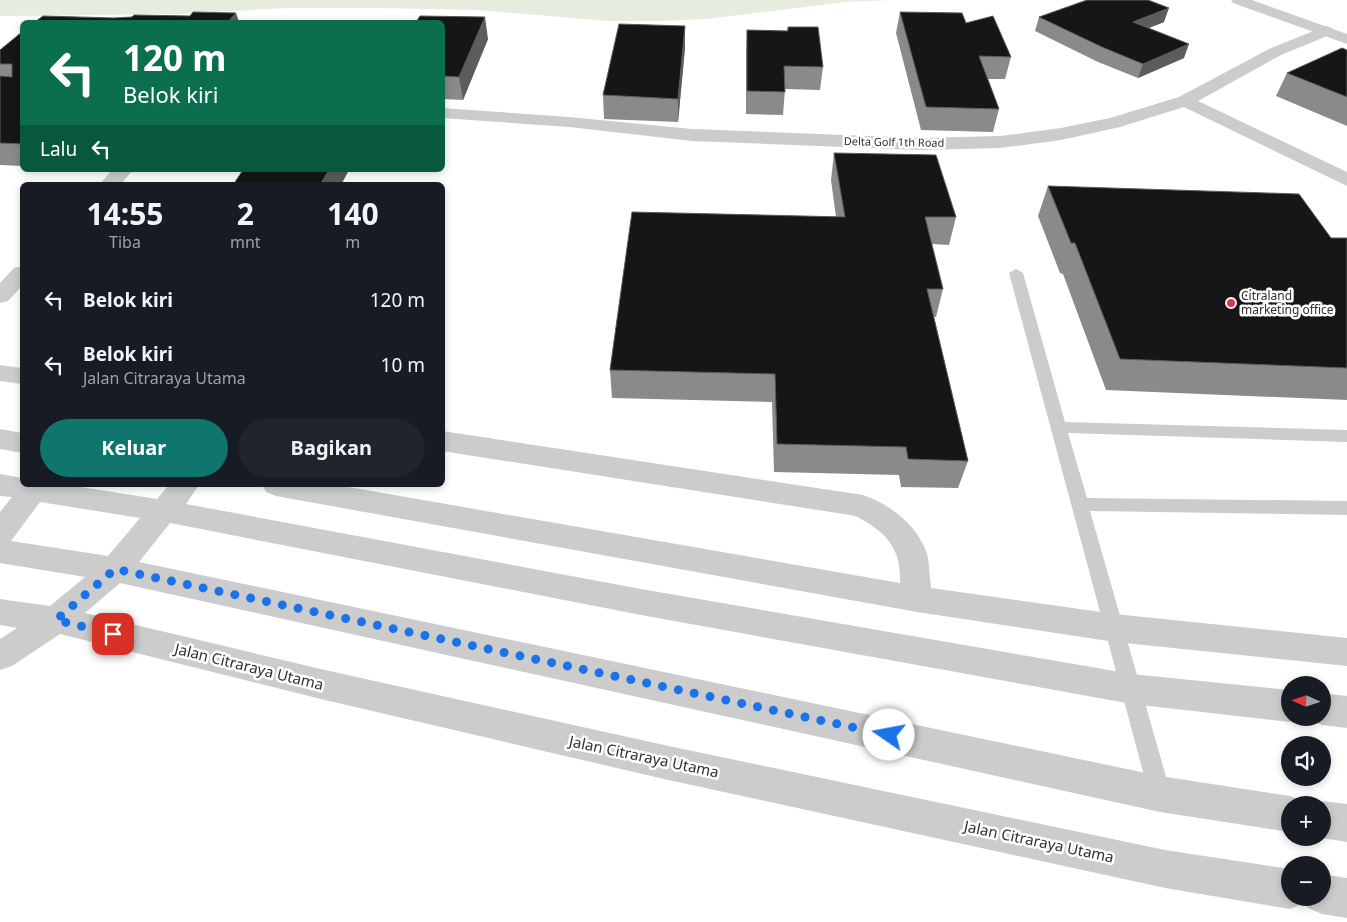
<!DOCTYPE html>
<html lang="id">
<head>
<meta charset="utf-8">
<style>
	:root { --surface:#171b24; --page:#20242c; --text:#f1f3f6; --muted:#9ea1a6; --accent:#0f766e }
	body { margin:0; font-family:"Noto Sans",sans-serif; background:var(--page); color:var(--text); height:100vh; display:flex; flex-direction:column; font-size:19px; white-space:nowrap }
	* { box-sizing:border-box; margin:0 }
	p { font-size:16px; color:var(--muted) }
	.icon { flex:none; width:28px; height:28px; fill:none; stroke:currentColor; stroke-width:2; stroke-linecap:round; stroke-linejoin:round }
	.map { position:relative; flex:1; overflow:hidden }
	.sheet { position:absolute; left:20px; top:182px; width:425px; height:305px; display:flex; flex-direction:column; background:var(--surface); border-radius:8px; box-shadow:0 2px 8px #0003 }
	.sheet>* { flex:none }
	.banner { position:absolute; left:20px; top:20px; width:425px; height:152px; border-radius:8px; box-shadow:0 2px 8px #0003; background:#0b6e4f; color:#fff; overflow:hidden }
	.needle { width:32px; rotate:273deg }
	.buttons { position:absolute; left:1281px; top:676px; display:grid; gap:10px }
	.buttons a { display:grid; place-items:center; width:50px; height:50px; border-radius:50%; background:var(--surface); box-shadow:0 2px 8px #0003; font-size:25px }
	.pin { position:absolute; display:grid; place-items:center; width:42px; height:42px; color:#fff; margin:-21px; border-radius:10px; box-shadow:0 2px 8px #0006 }
	.me { position:absolute; width:55px; margin:-28px; rotate:282deg; stroke-linejoin:round; filter:drop-shadow(0 0 4px #0008) }
	.turn { display:flex; align-items:center; gap:18px; height:105px; padding:0 20px; font-size:22px }
	.turn .icon { width:65px; height:65px; stroke-width:2.5 }
	.turn b { display:block; font-size:35px; line-height:42px }
	.then { display:flex; align-items:center; height:48px; padding:0 20px; background:#0003; gap:10px; font-size:19px }
	.eta { display:flex; justify-content:space-evenly; align-items:center; height:85px; text-align:center }
	.eta b { font-size:30px; font-weight:700; line-height:35px }
	.button { display:flex; gap:10px; margin-top:auto; padding:10px 20px }
	.button a { flex:1; height:58px; border-radius:30px; background:var(--accent); color:#fff; font-size:20px; font-weight:700; line-height:58px; text-align:center }
	.button a+a { background:var(--page); color:var(--text) }
	ul { padding:0; list-style:none }
	li { display:flex; align-items:center; gap:15px; height:65px; padding:0 20px }
	li div { flex:1 }
	li b { display:block; font-size:19px }
	li em { font-style:normal }
	.map>svg:first-child { display:block }
	.green { fill:#e6ecde }
	.lines { fill:none; stroke-linecap:round; stroke-linejoin:round }
	.service { fill:#ccc; fill-rule:evenodd }
	.minor { fill:#ccc; fill-rule:evenodd }
	.tertiary { fill:#ccc; fill-rule:evenodd }
	.wall { fill:#8a8a8a }
	.shaded-wall { fill:#5c5c5c }
	.building { fill:#161616; stroke:#5c5c5c }
	.route { stroke:#1a73e8; stroke-width:9; stroke-dasharray:0 16.2 }
	.poi-dot { fill:#e33543; stroke:#fff; stroke-width:2 }
	.labels { text-anchor:middle; stroke-width:5; stroke-linejoin:round; paint-order:stroke }
	.far-street-label { font-size:11px; fill:#2f2f2f; stroke:#fff }
	.poi-label { font-size:12px; fill:#2f2f2f; stroke:#fff; text-anchor:start }
	.near-street-label { font-size:15px; fill:#2f2f2f; stroke:#fff }
</style>
</head>
<body>
<div class="map">
<svg width="1347" height="922" viewBox="0 0 1347 922">
	<rect width="100%" height="100%" fill="#fff"/>
	<path class="green" d="M0,0H890L845,2L706,19L661,21H608L478,10L377,8H288L178,14L0,16Z"/>
	<g class="lines">
		<path class="service" d="M1016,269L1023,273L1065,422L1347,430V442L1068,433L1087,498L1347,501V515L1090,511L1171,794L1168,801L1160,805L1152,801L1149,794L1009,273Z"/>
		<g class="minor">
			<path d="M1326,26L1332,28L1334,31L1332,34L1281,55L1198,101L1347,172V186L1184,107L1120,127L1061,140L1000,148L919,150L692,141L569,127L442,118V108L569,117L692,129L919,138L1000,136L1061,128L1110,118L1179,97L1269,49Z"/>
			<path d="M112,170H133L120,185H99Z"/>
			<path d="M22,266V286L8,301L0,303V283L14,268Z"/>
			<path d="M0,365L22,368V384L0,381Z"/>
			<path d="M442,431L863,495C888,503 917,525 926,551C929,559 929,569 930,578C931,590 933,597 928,608L917,612L906,608C897,590 903,571 896,554C889,535 872,525 856,516L442,451Z"/>
		</g>
		<g class="tertiary">
			<path d="M1231,0H1252L1347,34V44L1233,3Z"/>
			<path d="M0,429L22,433V453L0,449Z"/>
			<path d="M0,474L22,478V485H68L157,499L169,485H199L186,504L641,589L1132,674L1290,690V718H1301L1290,722L1132,704L641,615L170,523L139,562L1160,776L1290,796L1303,801L1305,805H1290V832L1160,812L120,583L85,613L325,670L664,745L1165,850L1290,869V898H1322V874L1347,878V918L1322,914L1308,908L1305,900L1304,903L1290,909L1165,888L664,779L325,700L60,634L12,666L0,670V639L17,628L0,625V599L50,606L85,577L0,563V512L12,497L0,496ZM40,502L140,518L108,556L11,541Z"/>
			<path d="M262,485H337L917,586L1115,614L1347,638V666L1115,642L917,612L276,496L266,492Z"/>
			<path d="M1322,693L1347,696V728L1322,725L1310,720L1309,718H1322Z"/>
			<path d="M1322,801L1347,804V842L1322,838V805H1311Z"/>
		</g>
	</g>
	<g class="wall">
		<path d="M900,12L966,23L1011,57L1005,79H988L999,109L993,132L921,130L896,33Z"/>
		<path d="M1039,17L1164,22L1149,28L1184,58L1138,78L1098,62L1035,31Z"/>
		<path d="M442,22L488,39L463,100L442,99Z"/>
		<path d="M788,27L823,67L820,90L785,89L783,115L746,114V52L747,30L787,31Z"/>
		<path d="M22,32V166L0,165V50Z"/>
		<path d="M685,48L678,122L604,119L603,95Z"/>
		<path d="M1347,50V126L1276,96L1287,73Z"/>
		<path d="M834,153L956,217L949,245L932,244L943,289L936,317H934L968,461L958,488L901,487L899,475L774,472L772,402L612,398L610,370L836,217L831,180Z"/>
		<path d="M1048,186L1331,238H1347V400L1106,390L1063,274L1060,273L1038,216Z"/>
	</g>
	<g class="shaded-wall">
		<path d="M1169,8L1164,22L1128,36L1133,22Z"/>
		<path d="M236,13L239,22H228Z"/>
		<path d="M485,17L488,39L463,100L459,77Z"/>
		<path d="M685,26V48L678,122V99Z"/>
		<path d="M1189,44L1184,58L1138,78L1143,64Z"/>
		<path d="M329,170H349L341,185H320Z"/>
	</g>
	<g class="building">
		<path d="M1087,0H1148L1169,8L1133,22L1189,44L1143,64L1102,47L1039,17Z"/>
		<path d="M193,12L236,13L228,22H35L43,16L114,18L132,17L134,15L190,16Z"/>
		<path d="M900,12L962,13L966,23L993,16L1011,57L979,56L999,109L926,107Z"/>
		<path d="M420,16L485,17L459,77L442,76V22H416Z"/>
		<path d="M619,24L685,26L678,99L603,95Z"/>
		<path d="M788,27H818L823,67L784,66L785,92L747,91V30L788,31Z"/>
		<path d="M22,32V144L0,143V76L12,77V64H0V50Z"/>
		<path d="M1342,48L1347,50V97L1287,73Z"/>
		<path d="M834,153L936,155L956,217H925L943,289H927L968,461L908,459L906,447L777,444L775,374L610,370L632,212L845,217Z"/>
		<path d="M243,170H329L320,185H233Z"/>
		<path d="M1048,186L1299,194L1331,238H1347V368L1120,359L1075,243H1071Z"/>
	</g>
	<g class="lines">
		<path class="route" d="M113,634L56,620L115,569L889,735"/>
	</g>
	<circle class="poi-dot" cx="1231" cy="303" r="5"/>
	<g class="labels">
		<g class="far-street-label">
			<text transform="translate(894 142) rotate(1)" y="4">Delta Golf 1th Road</text>
		</g>
		<g class="poi-label">
			<text x="1241" y="300">Citraland<tspan x="1241" dy="14">marketing office</tspan></text>
		</g>
		<g class="near-street-label">
			<text transform="translate(249 667) rotate(14)" y="5">Jalan Citraraya Utama</text>
			<text transform="translate(644 757) rotate(12)" y="5">Jalan Citraraya Utama</text>
			<text transform="translate(1039 842) rotate(12)" y="5">Jalan Citraraya Utama</text>
		</g>
	</g>
</svg>
<div class="buttons">
<a><svg class="needle" viewBox="-14 -14 28 28"><path d="M0-13l5 13h-10z" fill="#e53935"/><path d="M0 13l5-13h-10z" fill="#9ea1a6"/></svg></a>
<a><svg class="icon" aria-label="sound" viewBox="0 0 24 24"><path d="M4 9h4l5-4v14l-5-4H4zM17 9q2 3 0 6"/></svg></a>
<a>+</a>
<a>−</a>
</div>
<div class="pin" style="left:113px;top:634px;background:#d93025"><svg class="icon" aria-label="arrive" viewBox="0 0 24 24"><path d="M6 21V4h12l-3 4 3 4H6"/></svg></div>
<svg class="me" style="left:889px;top:735px" viewBox="-20 -20 40 40"><circle r="19" fill="#fff"/><path d="M0-13L10 11 0 6-10 11z" fill="#1a73e8"/></svg>
<div class="banner">
<div class="turn"><svg class="icon" aria-label="left" viewBox="0 0 24 24"><path d="M17 20v-9H6M10 6l-5 5 5 5"/></svg><div><b>120 m</b>Belok kiri</div></div>
<div class="then">Lalu<svg class="icon" aria-label="left" viewBox="0 0 24 24"><path d="M17 20v-9H6M10 6l-5 5 5 5"/></svg></div>
</div>
<section class="sheet">
<div class="eta">
<div><b>14:55</b><p>Tiba</p></div>
<div><b>2</b><p>mnt</p></div>
<div><b>140</b><p>m</p></div>
</div>
<ul>
<li><svg class="icon" aria-label="left" viewBox="0 0 24 24"><path d="M17 20v-9H6M10 6l-5 5 5 5"/></svg><div><b>Belok kiri</b></div><em>120 m</em></li>
<li><svg class="icon" aria-label="left" viewBox="0 0 24 24"><path d="M17 20v-9H6M10 6l-5 5 5 5"/></svg><div><b>Belok kiri</b><p>Jalan Citraraya Utama</p></div><em>10 m</em></li>
</ul>
<div class="button"><a>Keluar</a><a>Bagikan</a></div>
</section>
</div>
</body>
</html>
